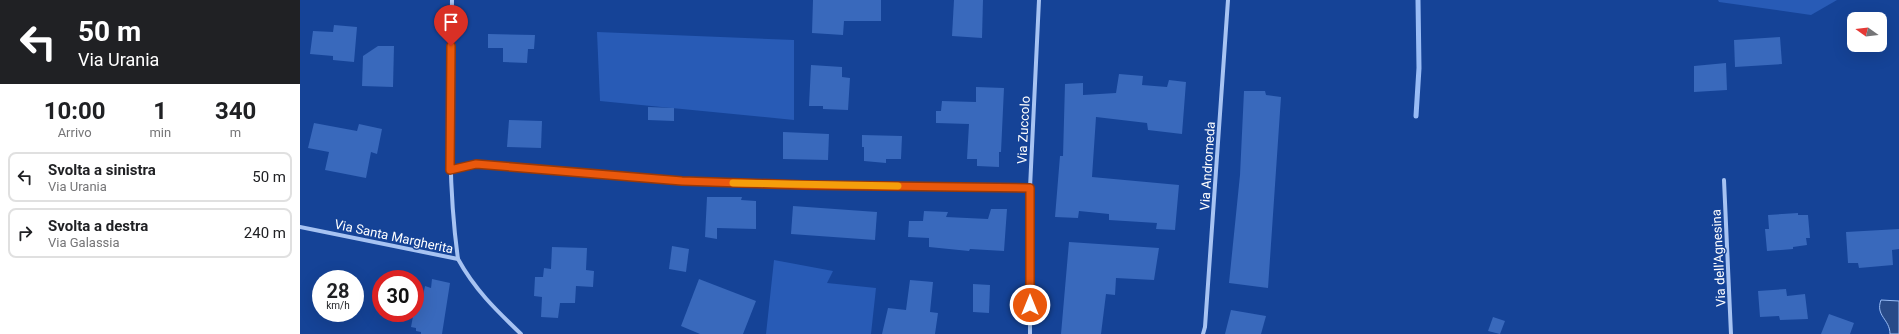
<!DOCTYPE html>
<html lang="it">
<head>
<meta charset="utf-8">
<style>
	:root { --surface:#fff; --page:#f2f2f2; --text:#202124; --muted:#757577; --line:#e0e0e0 }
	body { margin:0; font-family:Roboto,sans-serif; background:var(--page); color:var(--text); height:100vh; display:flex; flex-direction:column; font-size:15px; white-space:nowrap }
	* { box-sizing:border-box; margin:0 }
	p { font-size:13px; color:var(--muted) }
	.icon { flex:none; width:22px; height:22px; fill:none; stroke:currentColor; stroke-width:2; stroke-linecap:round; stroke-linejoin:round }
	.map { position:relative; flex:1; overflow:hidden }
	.panel { display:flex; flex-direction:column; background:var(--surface); width:300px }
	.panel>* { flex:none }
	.guide { background:#202124; color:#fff; overflow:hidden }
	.needle { width:26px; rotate:284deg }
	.controls { position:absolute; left:1547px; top:12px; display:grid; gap:8px }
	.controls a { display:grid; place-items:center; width:40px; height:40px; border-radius:8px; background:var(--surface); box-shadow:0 4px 16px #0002; font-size:20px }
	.speed { position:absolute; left:12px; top:270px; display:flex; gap:8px; font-size:20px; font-weight:700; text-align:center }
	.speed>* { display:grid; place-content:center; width:52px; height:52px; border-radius:50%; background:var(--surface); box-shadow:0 4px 16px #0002; line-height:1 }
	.speed small { font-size:10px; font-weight:400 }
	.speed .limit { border:6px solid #d22; background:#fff; color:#111 }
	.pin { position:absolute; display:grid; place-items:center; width:34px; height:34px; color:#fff; margin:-41px -17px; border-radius:50% 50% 50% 0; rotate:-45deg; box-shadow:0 0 4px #0007 }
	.pin .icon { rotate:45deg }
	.me { position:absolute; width:44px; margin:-22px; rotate:0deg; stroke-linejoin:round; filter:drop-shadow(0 0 3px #0008) }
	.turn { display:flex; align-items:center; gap:14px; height:84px; padding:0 12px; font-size:18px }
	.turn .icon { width:52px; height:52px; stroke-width:2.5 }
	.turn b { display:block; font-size:28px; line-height:34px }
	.eta { display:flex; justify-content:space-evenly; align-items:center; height:68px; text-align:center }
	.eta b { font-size:24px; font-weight:700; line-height:28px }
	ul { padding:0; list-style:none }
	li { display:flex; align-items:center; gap:12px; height:50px; margin:0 8px 6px; padding:0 4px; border:2px solid var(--line); border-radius:8px }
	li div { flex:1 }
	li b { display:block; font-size:15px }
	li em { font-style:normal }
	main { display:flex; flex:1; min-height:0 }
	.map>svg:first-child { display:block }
	.green { fill:#285bb6 }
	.water { fill:#284a88; stroke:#99bcf5 }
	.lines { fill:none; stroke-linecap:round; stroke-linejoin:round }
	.stream { stroke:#99bcf5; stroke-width:5 }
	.building { fill:#3969bc }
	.street { stroke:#a7c3f2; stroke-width:4 }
	.route-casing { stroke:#983908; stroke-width:10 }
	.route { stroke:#ea580c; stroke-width:7 }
	.slow { stroke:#f59e0b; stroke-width:7 }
	.labels { text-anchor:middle; stroke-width:3; stroke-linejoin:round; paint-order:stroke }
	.street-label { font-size:13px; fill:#fff; stroke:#154397 }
</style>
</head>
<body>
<main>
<section class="panel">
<div class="guide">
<div class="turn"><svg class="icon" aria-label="left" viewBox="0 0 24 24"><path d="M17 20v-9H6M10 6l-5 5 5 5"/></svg><div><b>50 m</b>Via Urania</div></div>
</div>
<div class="eta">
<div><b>10:00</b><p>Arrivo</p></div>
<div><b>1</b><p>min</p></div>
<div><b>340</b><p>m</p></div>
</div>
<ul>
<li><svg class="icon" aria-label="left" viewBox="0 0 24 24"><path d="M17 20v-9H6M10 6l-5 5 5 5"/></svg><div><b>Svolta a sinistra</b><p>Via Urania</p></div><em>50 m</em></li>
<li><svg class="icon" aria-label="right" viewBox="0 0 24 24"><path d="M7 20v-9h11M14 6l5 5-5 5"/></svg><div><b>Svolta a destra</b><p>Via Galassia</p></div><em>240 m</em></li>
</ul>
</section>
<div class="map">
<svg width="1599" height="334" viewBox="0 0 1599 334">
	<rect width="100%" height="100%" fill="#154397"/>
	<g class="green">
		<path d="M1418,0H1537L1511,15L1419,2Z"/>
		<path d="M297,32L494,40V120L300,101Z"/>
		<path d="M474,260L533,271L527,283L576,288L571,334H466Z"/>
	</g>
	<path class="water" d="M1581,300L1599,301V334H1590C1590,319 1575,316 1581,300Z"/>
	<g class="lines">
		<path class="stream" d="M1116,116L1119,68L1118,0"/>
	</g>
	<g class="building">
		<path d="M513,0H581V21H544L543,35L512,33Z"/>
		<path d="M654,0H683L682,38L652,36Z"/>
		<path d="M34,25L57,27L54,62L33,60V56L10,54L13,31L33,32Z"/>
		<path d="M188,34L235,35L234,49H228L227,63L203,62V48H188Z"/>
		<path d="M1480,37L1482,64L1435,67L1434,40Z"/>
		<path d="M78,46H94L93,87L62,86L63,56Z"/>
		<path d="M1426,63L1427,90L1394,92V66Z"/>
		<path d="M511,65L542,67V77L550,78L548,110L523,109V106H509Z"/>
		<path d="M819,74L843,76L842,85L867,87L869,80L886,82L882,134L848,130L847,123L796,117L792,177L879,185L875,230L856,229L857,223L809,220V214L779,211L778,218L755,217L760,156H763L765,84L783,83V95L816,93Z"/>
		<path d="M676,87L704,88L701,152H699V167L677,166V159H667L669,124L636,123V111H641L642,101L676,102Z"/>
		<path d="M944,91H965L966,95L981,97L968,288L929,283L940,175Z"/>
		<path d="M348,107L374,108V121L348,120Z"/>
		<path d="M209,120L242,121L241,148L207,147Z"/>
		<path d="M14,123L57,131L59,124L82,129L77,154L71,152L66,178L25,170L29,152L8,148Z"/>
		<path d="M483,132L529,134L528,160L483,159Z"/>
		<path d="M562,135L602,136L601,159H586V163L564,161V147H562Z"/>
		<path d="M407,197H442L441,200L456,201V229L417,228V239L405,237Z"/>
		<path d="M493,206L577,212L575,240L491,234Z"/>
		<path d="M691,209H707L704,251L670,249L669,251L629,247V238L608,237L609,221H623L624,211L648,212L646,217L688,219Z"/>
		<path d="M1498,213V215H1508L1510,238H1506L1507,245L1493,247V249L1467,251L1465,229H1469L1468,215Z"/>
		<path d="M1599,229V249L1592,250L1593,265L1559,268L1558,263H1548L1546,232Z"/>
		<path d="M769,242L859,248L854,280L816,278L815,295L806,294L801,334H761Z"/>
		<path d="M372,246L389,249L386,272L369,269Z"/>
		<path d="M252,247L287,248L286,270L294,271L293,287L276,286L275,303H260L258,318L241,317L242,297L234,296L235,277H243L244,268L251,269Z"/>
		<path d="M132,279L150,283L142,334H121V332L116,331V328L111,327L117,295L123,296L125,286L131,288Z"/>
		<path d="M399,279L456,301L443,334H400L381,326Z"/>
		<path d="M610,280L633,282L630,312L638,313L635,334H582L588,308L606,310Z"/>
		<path d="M673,284L690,285L689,313L673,312Z"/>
		<path d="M1486,289L1487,296L1505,294L1508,319L1480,320L1479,316L1460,317L1458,291Z"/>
		<path d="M931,310L966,316L961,334H925Z"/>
		<path d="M1529,314L1554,323L1550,334H1521Z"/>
		<path d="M1193,317L1205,321L1200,334L1188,331Z"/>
	</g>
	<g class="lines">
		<g class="street">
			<path d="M152,0C151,86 146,173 158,259"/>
			<path d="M150,170L175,164L382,181L504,185L730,188"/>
			<path d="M1424,180L1431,334"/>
			<path d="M0,227L158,259C175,290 196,310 221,334"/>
			<path d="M730,334V188L739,0"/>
			<path d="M903,334L905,327L928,0"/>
		</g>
	</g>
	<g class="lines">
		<defs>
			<path id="route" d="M151,46L150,170L176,164L382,181L504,185L730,188V305"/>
		</defs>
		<use href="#route" class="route-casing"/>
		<use href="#route" class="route"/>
		<path class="slow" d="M433,183L598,186"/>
	</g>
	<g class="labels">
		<g class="street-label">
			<text transform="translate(723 130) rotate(-87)" y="5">Via Zuccolo</text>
			<text transform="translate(907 166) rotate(-86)" y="5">Via Andromeda</text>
			<text transform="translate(94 236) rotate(12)" y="5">Via Santa Margherita</text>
			<text transform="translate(1418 258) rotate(-93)" y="5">Via dell'Agnesina</text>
		</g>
	</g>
</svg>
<div class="controls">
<a><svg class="needle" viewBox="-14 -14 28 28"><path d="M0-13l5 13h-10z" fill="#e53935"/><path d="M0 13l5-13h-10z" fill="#757577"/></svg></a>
</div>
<div class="speed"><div>28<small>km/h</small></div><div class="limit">30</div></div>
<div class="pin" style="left:151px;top:46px;background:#d93025"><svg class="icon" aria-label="arrive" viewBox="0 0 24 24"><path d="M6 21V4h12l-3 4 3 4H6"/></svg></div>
<svg class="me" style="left:730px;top:305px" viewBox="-20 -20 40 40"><circle r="17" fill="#ea580c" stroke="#fff" stroke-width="3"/><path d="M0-11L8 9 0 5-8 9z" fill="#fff"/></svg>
</div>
</main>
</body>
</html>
